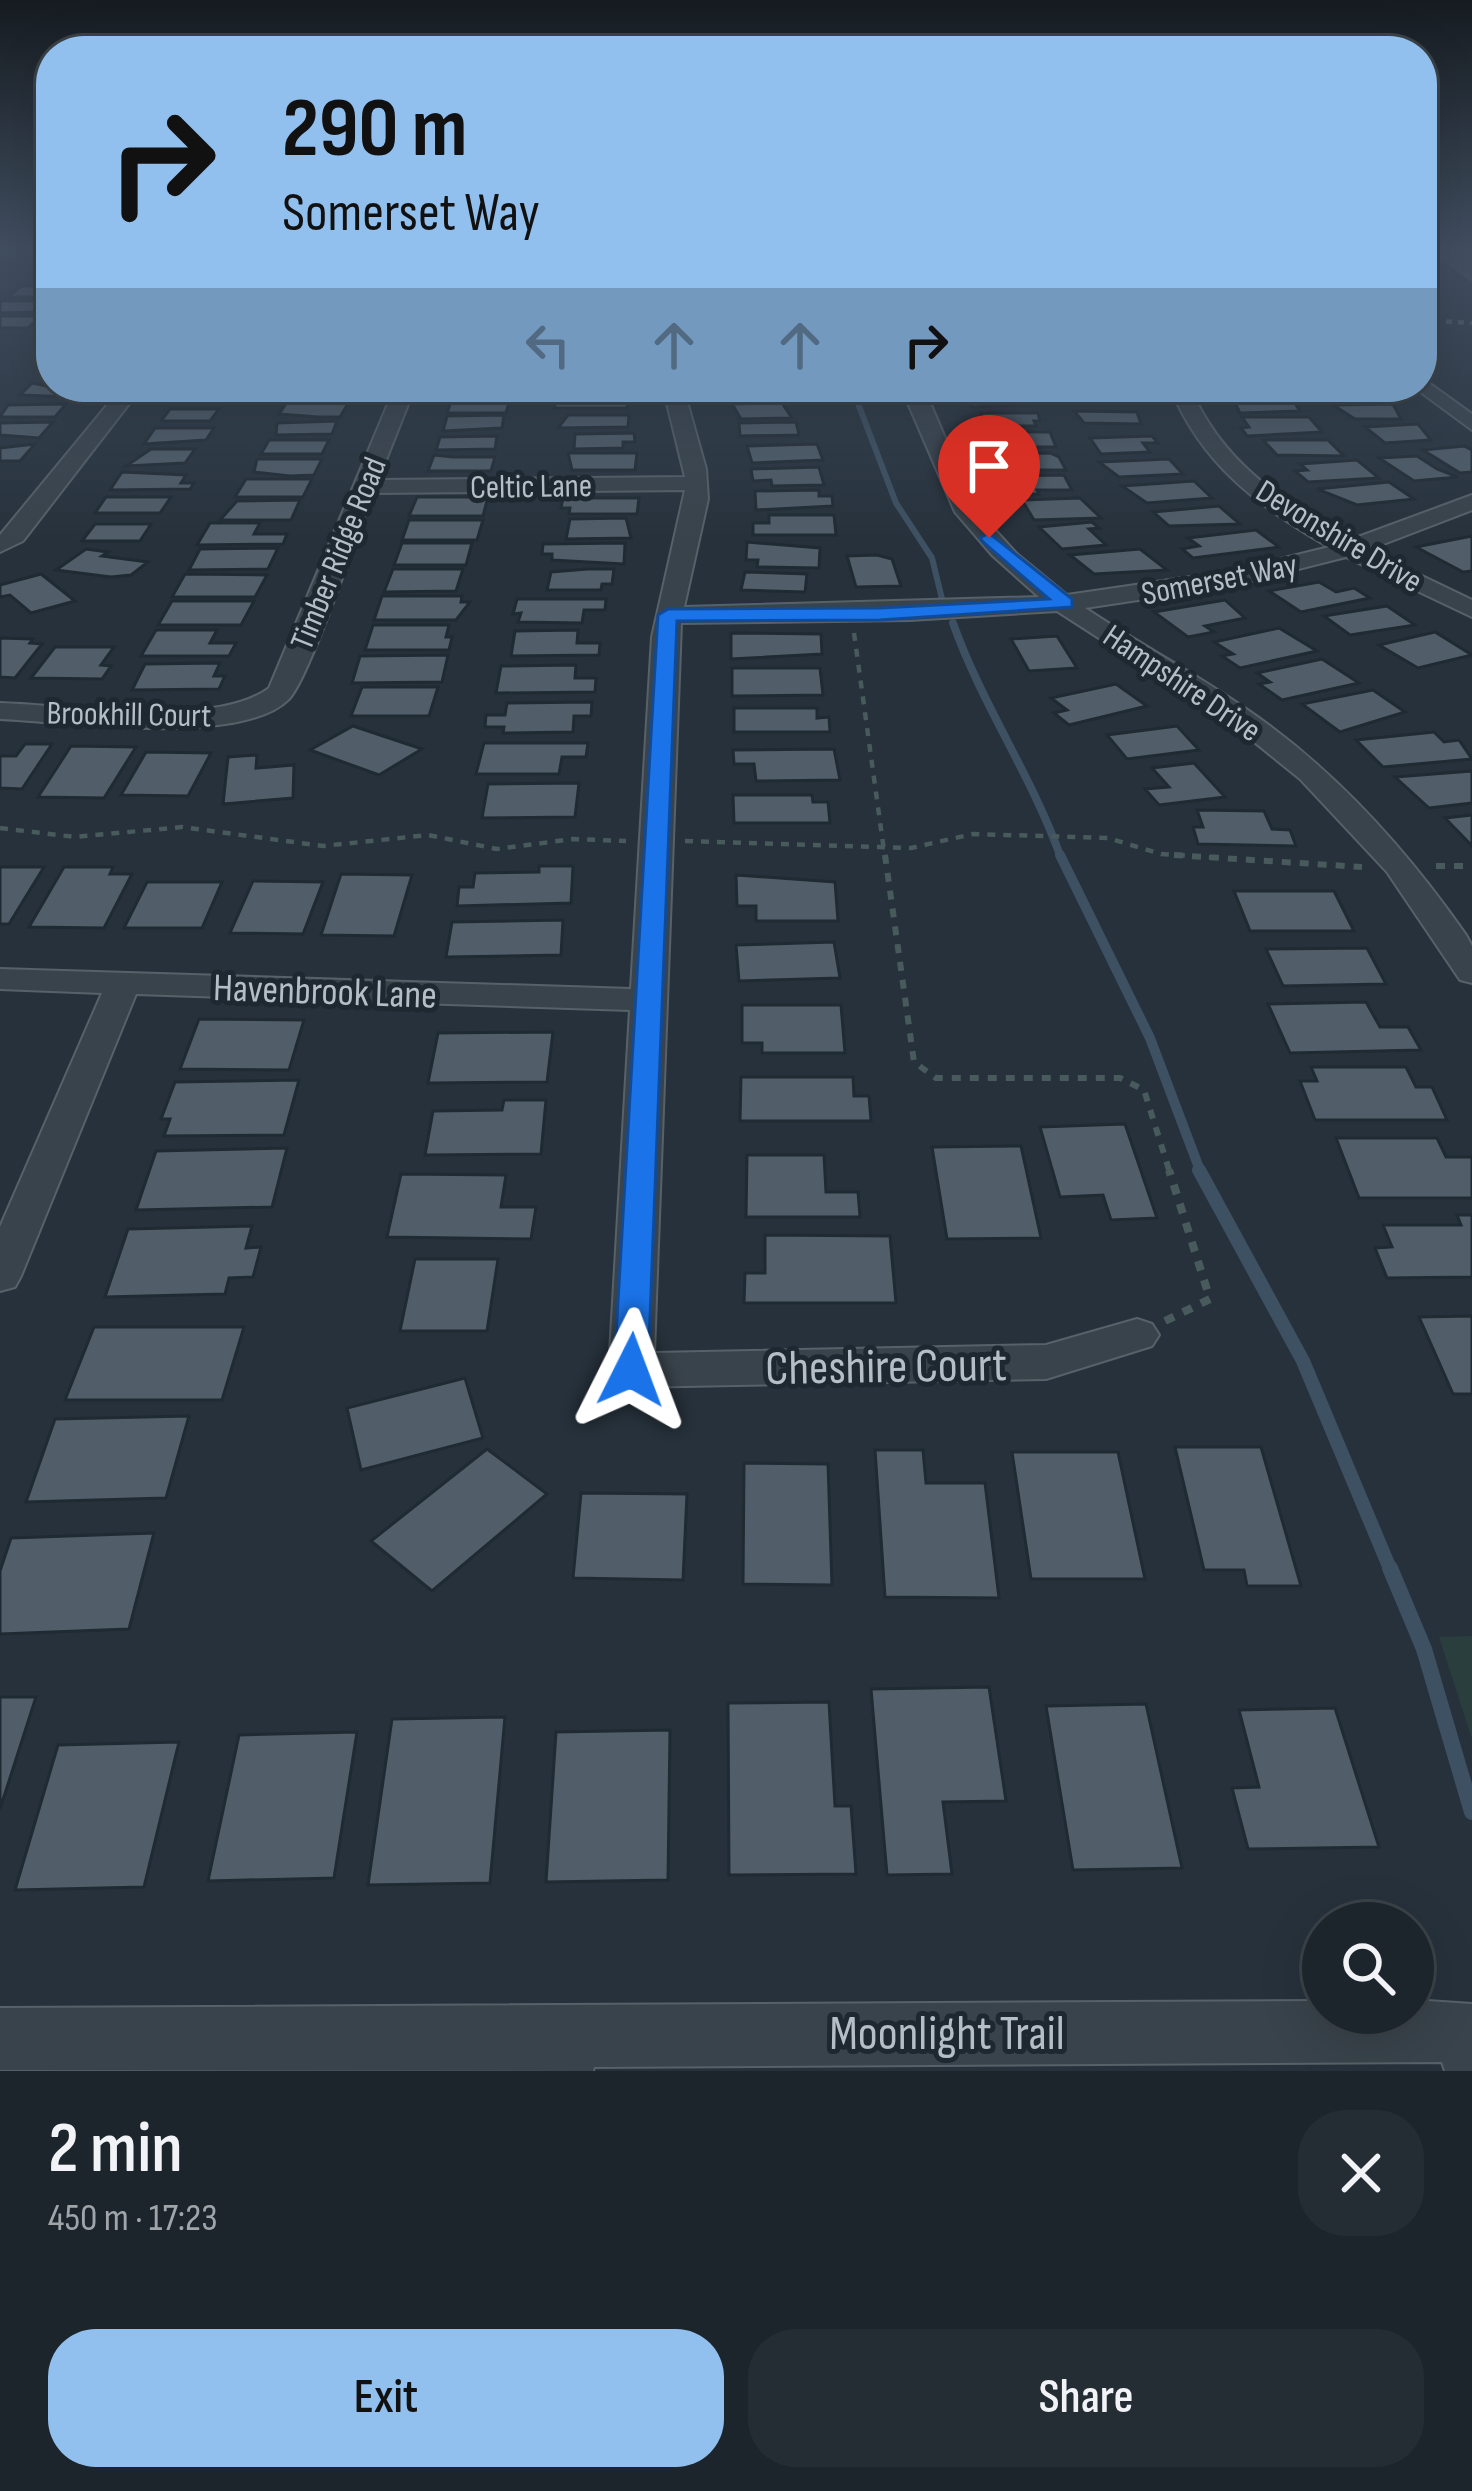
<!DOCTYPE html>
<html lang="en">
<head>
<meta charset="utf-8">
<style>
	:root { --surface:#1c252c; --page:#252d34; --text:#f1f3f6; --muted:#a0a5a9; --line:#3a4248; --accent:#92c0ee }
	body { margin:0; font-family:"Sofia Sans Condensed",sans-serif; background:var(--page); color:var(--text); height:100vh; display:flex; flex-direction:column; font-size:45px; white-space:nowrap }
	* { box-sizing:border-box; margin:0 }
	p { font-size:39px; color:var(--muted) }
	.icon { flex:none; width:66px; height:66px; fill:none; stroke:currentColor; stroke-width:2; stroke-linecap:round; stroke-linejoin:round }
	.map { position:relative; height:2071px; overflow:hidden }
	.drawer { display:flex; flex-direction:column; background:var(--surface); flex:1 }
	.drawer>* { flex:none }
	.top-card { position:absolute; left:36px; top:36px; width:1401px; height:366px; border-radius:48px; box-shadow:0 12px 48px #0002,0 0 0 3px var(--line); background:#92c0ee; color:#111; overflow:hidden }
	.tools { position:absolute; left:1302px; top:1902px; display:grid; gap:24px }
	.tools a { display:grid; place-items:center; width:132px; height:132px; border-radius:50%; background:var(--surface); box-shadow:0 12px 48px #0002,0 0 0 3px var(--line); font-size:60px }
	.pin { position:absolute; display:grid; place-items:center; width:102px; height:102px; color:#fff; margin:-123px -51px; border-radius:50% 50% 50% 0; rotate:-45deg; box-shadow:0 0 12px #0007 }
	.pin .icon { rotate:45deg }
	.me { position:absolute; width:132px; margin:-66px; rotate:3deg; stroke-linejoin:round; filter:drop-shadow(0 0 9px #0008) }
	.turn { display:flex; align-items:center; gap:42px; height:252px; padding:0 48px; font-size:54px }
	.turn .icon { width:156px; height:156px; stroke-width:2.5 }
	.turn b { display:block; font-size:84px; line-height:102px }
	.lanes { display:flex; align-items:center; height:114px; padding:0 48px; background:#0003; justify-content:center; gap:60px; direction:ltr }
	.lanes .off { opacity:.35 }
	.round { display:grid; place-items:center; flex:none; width:126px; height:126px; border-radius:48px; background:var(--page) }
	.overview { display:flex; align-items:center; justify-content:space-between; height:204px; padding:0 48px }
	h1 { font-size:72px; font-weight:600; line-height:90px }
	.button { display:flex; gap:24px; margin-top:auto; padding:24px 48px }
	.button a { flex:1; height:138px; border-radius:48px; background:var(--accent); color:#111; font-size:48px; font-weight:600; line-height:138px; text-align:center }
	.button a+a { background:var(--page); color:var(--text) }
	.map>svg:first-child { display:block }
	.green { fill:#293e3d }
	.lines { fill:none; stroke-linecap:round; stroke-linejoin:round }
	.stream-far5 { stroke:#3d5162; stroke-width:4.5 }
	.stream-far4 { stroke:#3d5162; stroke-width:6 }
	.stream-far3 { stroke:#3d5162; stroke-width:8 }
	.stream-far2 { stroke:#3d5162; stroke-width:10 }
	.stream-far1 { stroke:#3d5162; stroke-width:14 }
	.stream { stroke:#3d5162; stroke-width:16 }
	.building { fill:#515e69; stroke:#202a32; stroke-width:3 }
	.street-casing { stroke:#576169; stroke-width:4 }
	.secondary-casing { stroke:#576169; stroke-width:5 }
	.path-far2 { stroke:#485a5b; stroke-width:4.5; stroke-dasharray:8 8; stroke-linecap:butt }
	.path-far1 { stroke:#485a5b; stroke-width:6; stroke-dasharray:9 9; stroke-linecap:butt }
	.path { stroke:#485a5b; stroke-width:8; stroke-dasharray:10 10; stroke-linecap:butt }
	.street { fill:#39434b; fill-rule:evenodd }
	.secondary { fill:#48525e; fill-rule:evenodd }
	.rail { stroke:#5c6772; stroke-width:4.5; stroke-dasharray:6 6; stroke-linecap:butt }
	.route { fill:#1a73e8; stroke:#114b97; stroke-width:3 }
	.labels { text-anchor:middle; stroke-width:10; stroke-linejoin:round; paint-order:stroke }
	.far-street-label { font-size:33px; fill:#b5bec7; stroke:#1e2830 }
	.street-label { font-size:39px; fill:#b5bec7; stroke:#1e2830 }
	.near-street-label { font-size:48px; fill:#b5bec7; stroke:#1e2830 }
</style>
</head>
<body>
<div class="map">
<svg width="1472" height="2071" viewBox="0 0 1472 2071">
	<rect width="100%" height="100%" fill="#26313b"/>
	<path class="green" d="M1472,1636V1739L1439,1637Z"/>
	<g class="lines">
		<path class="stream-far5" d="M851,387L860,409"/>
		<path class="stream-far4" d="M859,406L896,503L932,558L943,603"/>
		<path class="stream-far3" d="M953,623C982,705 1032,776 1061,858"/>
		<path class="stream-far2" d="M1060,855L1150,1038L1201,1173"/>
		<path class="stream-far1" d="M1199,1170L1303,1361L1391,1571"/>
		<path class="stream" d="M1390,1568L1424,1649L1472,1812"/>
	</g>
	<g class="building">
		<path d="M21,286H51V297H8Z"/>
		<path d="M0,301H48L38,312L0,313Z"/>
		<path d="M0,316H40L28,328H0Z"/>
		<path d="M32,383L51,387H83L73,397L20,395Z"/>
		<path d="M306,387H353L347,398H293Z"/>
		<path d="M455,387H512L510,396L452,395Z"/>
		<path d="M790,387L787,398L727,400L725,388Z"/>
		<path d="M1320,387H1370L1387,399H1328Z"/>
		<path d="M182,390H239L230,403H173Z"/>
		<path d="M1067,391H1127L1130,397H1119L1123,404H1072Z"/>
		<path d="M967,393H1030L1034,404L972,407Z"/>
		<path d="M553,394H612L611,401H628L627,408H555Z"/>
		<path d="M452,398L471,400H510L506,413H447Z"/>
		<path d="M1233,399H1292L1300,411L1240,413Z"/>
		<path d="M287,402H349L340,417H318L279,414Z"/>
		<path d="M782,403L792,418L741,419L732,404Z"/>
		<path d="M66,404L55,417H0L8,405Z"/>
		<path d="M1393,404L1401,419H1355L1333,405Z"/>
		<path d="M170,409H219L210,421H161Z"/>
		<path d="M1074,411L1137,412L1141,424L1084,423Z"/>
		<path d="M981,413H1038L1040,421H1034L1036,426H985Z"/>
		<path d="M504,415L502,428L443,431L447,416Z"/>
		<path d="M568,415H629L628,427L558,428Z"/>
		<path d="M1242,417H1309L1322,432L1247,436L1241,428L1249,427Z"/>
		<path d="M337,421L332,434L276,435L277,423Z"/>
		<path d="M53,422L39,438L0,435V423Z"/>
		<path d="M796,422L799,435L740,436L739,423Z"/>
		<path d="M1418,424L1431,440L1385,443L1365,427Z"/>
		<path d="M155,428H214L206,440L144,444Z"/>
		<path d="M987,432H1050L1056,447H991Z"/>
		<path d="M634,433L635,442H623V448L574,449L575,434Z"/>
		<path d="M497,436L495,449L436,450L440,437Z"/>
		<path d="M1152,436L1158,443H1143L1150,452L1101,454L1090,438Z"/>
		<path d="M269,440H329L322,454H261Z"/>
		<path d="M1263,440H1328L1344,456L1277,455Z"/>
		<path d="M35,444L20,461H0V448Z"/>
		<path d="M817,444L823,460L752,463L747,446Z"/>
		<path d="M1464,446L1472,450V472L1460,473L1423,450Z"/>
		<path d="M151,449H195L185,463L126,466Z"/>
		<path d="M568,453H637L635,470H572Z"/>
		<path d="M1050,453L1059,457L1066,470H999L995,461H1004L1001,454Z"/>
		<path d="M434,455L453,457H495L491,471H428Z"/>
		<path d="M1417,456L1437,469L1458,477L1414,481L1379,458Z"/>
		<path d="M257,459H322L314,475L290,476L254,472Z"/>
		<path d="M1169,459L1183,474L1119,477L1099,462Z"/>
		<path d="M1357,460L1379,478L1308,482L1295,471L1307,470L1300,464Z"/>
		<path d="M819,467L824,485L772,486L771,480L753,481L751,469Z"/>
		<path d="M122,472L186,475L181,483H194L190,489L110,490Z"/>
		<path d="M1064,475L1072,490H1037L1039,494L1013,495L1005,476Z"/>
		<path d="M246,479H312L303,497H235Z"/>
		<path d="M1194,481L1212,498L1147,503L1122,486Z"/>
		<path d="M1389,482L1414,499L1357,505L1317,489Z"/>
		<path d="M819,490V496H832L833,506L756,510L755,491Z"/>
		<path d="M106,497H171L160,513H95Z"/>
		<path d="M417,497H488L483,516H409Z"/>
		<path d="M563,498H639L637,514H569L570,508H561Z"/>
		<path d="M1080,498L1101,518L1034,520L1022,500Z"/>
		<path d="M300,500L291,520H220L237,501Z"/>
		<path d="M1219,506L1240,524L1169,526L1153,512Z"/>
		<path d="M769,515H834L836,535H753V523H769Z"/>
		<path d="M626,518L631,538L566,539L570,519Z"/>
		<path d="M409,520H483L477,540H402Z"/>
		<path d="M1092,522L1099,528L1089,529L1106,545L1062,549L1039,527Z"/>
		<path d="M210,523H260L254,534H287L283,544L197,545Z"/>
		<path d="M95,524H151L140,541H82Z"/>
		<path d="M1256,530L1279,547L1193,558L1182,549L1199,546L1188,538Z"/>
		<path d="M1472,536V571L1463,572L1416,547Z"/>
		<path d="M747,542L820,548L819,568L757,567L758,560H746Z"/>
		<path d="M402,543H472L466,565H394Z"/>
		<path d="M625,543L624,564L552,560V554H542L543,544Z"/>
		<path d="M278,548L268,569L189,570L200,549Z"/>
		<path d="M86,549L108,552L102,556L148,562L131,575L111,577L56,570Z"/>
		<path d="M1140,549L1167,570L1094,574L1070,555Z"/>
		<path d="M877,555L892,559L901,586L856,587L847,556Z"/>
		<path d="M393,569H463L456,591L384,592Z"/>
		<path d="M588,569H614L612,584H602L601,590H547L551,572Z"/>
		<path d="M745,572L807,574L805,592L741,590Z"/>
		<path d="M41,574L75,601L31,613L10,595L0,597V585Z"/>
		<path d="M185,574L267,575L255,597H172Z"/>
		<path d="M1319,582L1336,592L1354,588L1370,598L1301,612L1269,591Z"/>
		<path d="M382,596H462L461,602H470L456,620H374Z"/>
		<path d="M517,599H606L605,610H584L582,623L518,622L521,613L513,614Z"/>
		<path d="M1225,600L1245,618L1205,626L1214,632L1188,637L1154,612Z"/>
		<path d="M172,601H254L241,625H158Z"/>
		<path d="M1387,606L1415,625L1350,635L1324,616Z"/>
		<path d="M373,625H449L446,637H452L449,650H365Z"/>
		<path d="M1279,628L1317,651L1240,668L1222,656L1233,654L1214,642Z"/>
		<path d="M156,630H217L210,643H236L229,656H141Z"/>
		<path d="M578,630L577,643H600L599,655L511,656L515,631Z"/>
		<path d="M1435,632L1472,655L1418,668L1379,645Z"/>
		<path d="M731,633L821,634L822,654L731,659Z"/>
		<path d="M1057,636L1077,668L1029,671L1011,639Z"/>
		<path d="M0,638L33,639L30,643L42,644L15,678L0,677Z"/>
		<path d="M55,647H114L101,665L111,666L102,679L31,678Z"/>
		<path d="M448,655L442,682L352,683L360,656Z"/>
		<path d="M1322,659L1359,683L1282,700L1259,684L1270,682L1257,673Z"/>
		<path d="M220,663L214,676H225L219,689L132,690L145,664Z"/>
		<path d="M576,665L575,678H596L595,692L496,693L501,666Z"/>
		<path d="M732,668H820L823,695L732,696Z"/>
		<path d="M1116,684L1147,706L1069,725L1054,713L1067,710L1051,698Z"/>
		<path d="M362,687H438L429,716H351Z"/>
		<path d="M1373,690L1405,712L1340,732L1302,704Z"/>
		<path d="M592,702L591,716H574L573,732L503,733L504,727H485L486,715H505L507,703Z"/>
		<path d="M734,708H817V718L829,717L830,732H734Z"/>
		<path d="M353,726L422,749L379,775L310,750Z"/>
		<path d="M1177,726L1199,750L1127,759L1107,735Z"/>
		<path d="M1434,732L1444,742L1459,740L1472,759L1383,767L1356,740Z"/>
		<path d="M484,743H588L586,757H562L559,774H476Z"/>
		<path d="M25,744H52L22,789L0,788V756H16Z"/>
		<path d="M71,746L136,747L104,798L38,797Z"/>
		<path d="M834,749L840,780L756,781L754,764H734L733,750Z"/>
		<path d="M146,752L211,753L188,796L121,795Z"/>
		<path d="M257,755L256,768L294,765L293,798L223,804L228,757Z"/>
		<path d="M1194,763L1225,797L1159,805L1145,789L1169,787L1152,768Z"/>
		<path d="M1472,771V803L1429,808L1395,777Z"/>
		<path d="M579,783L575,817L482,818L488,784Z"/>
		<path d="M733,795H812L813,802H828L830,823H734Z"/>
		<path d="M1197,810L1264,811L1272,829L1290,830L1296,846L1198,844L1193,827H1203Z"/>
		<path d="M1472,815V846L1445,818Z"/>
		<path d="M539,866H573L571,903L457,906L459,887H473L475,873L539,872Z"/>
		<path d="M0,867H44L9,924H0Z"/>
		<path d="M64,867H113L110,874H132L104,928L29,927Z"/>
		<path d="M341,874L412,875L394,936L321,935Z"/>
		<path d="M736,875L835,882L838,921H756V906H737Z"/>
		<path d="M253,881L323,882L303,934L230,933Z"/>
		<path d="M147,882H222L202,928H124Z"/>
		<path d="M1234,891H1334L1354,931H1250Z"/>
		<path d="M563,920L561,955L446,957L452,922Z"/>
		<path d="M834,942L840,978L739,981L736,945Z"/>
		<path d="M1367,948L1386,984L1283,986L1266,949Z"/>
		<path d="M1366,1002L1380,1027H1408L1421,1050L1290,1053L1268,1004Z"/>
		<path d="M742,1005H841L845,1053H762V1043H742Z"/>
		<path d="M199,1019L304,1020L289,1070L180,1069Z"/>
		<path d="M553,1032L547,1082L428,1083L438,1033Z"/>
		<path d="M1311,1067H1406L1416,1087H1432L1447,1120H1315L1300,1081H1317Z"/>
		<path d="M741,1077H853L854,1096H869L871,1121H740Z"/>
		<path d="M299,1080L284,1135L164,1136L170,1119H161L175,1082Z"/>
		<path d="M504,1100H546L541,1154L425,1155L433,1111L502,1110Z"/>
		<path d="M1125,1124L1157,1218L1111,1220L1103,1195L1060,1197L1040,1127Z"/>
		<path d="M1336,1138H1437L1446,1157H1472V1198H1359Z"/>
		<path d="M1021,1146L1041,1238L947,1239L932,1147Z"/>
		<path d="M287,1148L272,1207L136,1210L156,1151Z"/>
		<path d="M747,1155H824L826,1192H858L860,1217H746Z"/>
		<path d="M401,1174L506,1175L501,1207H536L531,1239L387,1237Z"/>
		<path d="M1457,1215H1472V1277L1387,1278L1375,1248L1392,1247L1383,1225H1461Z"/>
		<path d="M252,1226L246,1248L261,1247L253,1277L229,1278L225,1294L105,1297L128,1229Z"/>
		<path d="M765,1235L890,1236L896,1303H744L745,1273H765Z"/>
		<path d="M415,1259H498L487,1331H400Z"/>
		<path d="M1472,1316V1394H1453L1419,1317Z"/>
		<path d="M94,1327H244L222,1400H65Z"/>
		<path d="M465,1378L483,1438L361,1470L347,1408Z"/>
		<path d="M189,1416L166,1498L26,1502L55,1419Z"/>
		<path d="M1175,1447H1261L1301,1586H1247L1244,1570H1204Z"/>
		<path d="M487,1449L547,1494L432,1591L371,1541Z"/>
		<path d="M875,1450H923L926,1483H985L999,1598L885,1597Z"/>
		<path d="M1012,1452H1118L1145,1579H1031Z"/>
		<path d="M744,1463L828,1464L832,1585L743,1584Z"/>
		<path d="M581,1493L687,1494L683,1580L573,1578Z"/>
		<path d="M154,1533L129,1629L0,1634V1571L11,1538Z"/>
		<path d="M989,1687L1006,1801L943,1802L952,1874L887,1875L871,1689Z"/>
		<path d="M0,1697H36L0,1809Z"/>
		<path d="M829,1702L835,1806H851L856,1874L729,1875L728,1703Z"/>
		<path d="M1146,1704L1182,1868L1073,1870L1046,1706Z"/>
		<path d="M1335,1708L1379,1847L1248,1849L1232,1788L1259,1787L1239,1710Z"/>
		<path d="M505,1717L490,1883L368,1885L392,1719Z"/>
		<path d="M670,1730L668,1880L546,1882L556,1732Z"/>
		<path d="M357,1732L334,1878L208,1881L239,1735Z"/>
		<path d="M179,1742L144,1887L15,1890L58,1745Z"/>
	</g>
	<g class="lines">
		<defs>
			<g id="street">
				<path d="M1422,378L1472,414V430L1415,388L1422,387Z"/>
				<path d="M122,387H142L23,541L0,552V535Z"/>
				<path d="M395,387H415L378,480L685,477L663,387H683L706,469L708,499L684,607L1039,597L992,555L955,512L901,387H921L928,398L975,508L1017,554L1067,595L1231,571L1329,547C1259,507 1201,464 1170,387H1190C1221,462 1282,501 1350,540L1472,495V510L1368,550L1472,600V617L1346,557L1231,586L1085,608C1139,644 1197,674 1249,711C1336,771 1406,849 1466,935L1472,946V983L1460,980L1387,872L1300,779L1232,724L1057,611L910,620L681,623L654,1353L1046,1345L1137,1319L1152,1324L1159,1335L1152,1346L1046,1379L631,1387L615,1382L609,1370L630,1010L136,994L21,1276L15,1287L0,1291V1227L102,993L0,989V969L631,989L652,637L685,490L373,493C359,529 309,679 289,699C241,747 68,722 0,719V703C70,705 214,729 269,688Z"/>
				<path d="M1413,2000L1472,2004V2071H1445L1442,2062L594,2067L593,2071L0,2070V2008L1323,2001V2013H1413Z"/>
			</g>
			<path id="secondary" d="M1435,251H1459L1472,261V279Z"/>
		</defs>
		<use href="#street" class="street-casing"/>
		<use href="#secondary" class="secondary-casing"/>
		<g class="path-far2">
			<path d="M854,633L885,858"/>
			<path d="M0,828L75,837L182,827L323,846L428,835L497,849L573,839L626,841"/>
			<path d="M685,841L911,848L973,834L1108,838L1161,854L1221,858"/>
		</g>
		<g class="path-far1">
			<path d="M885,855L914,1062L936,1078H1120L1144,1090L1170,1173"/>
			<path d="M1174,855L1362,867"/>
			<path d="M1436,866H1472"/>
		</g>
		<path class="path" d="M1165,1321L1210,1299L1169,1170"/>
		<use href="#street" class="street"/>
		<use href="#secondary" class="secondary"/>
		<path class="rail" d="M1422,320L1472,323"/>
	</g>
	<linearGradient id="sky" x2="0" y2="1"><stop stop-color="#151b20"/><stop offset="0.46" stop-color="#414e60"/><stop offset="1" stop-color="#414e60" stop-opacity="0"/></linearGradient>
	<rect width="1472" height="541" fill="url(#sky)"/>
	<path class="route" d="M989,533L1072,599V607L880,620L677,621L648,1370L631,1383L619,1379L614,1370L658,615L668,609L880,608L1049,599L983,542L980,538Z"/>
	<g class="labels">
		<g class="far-street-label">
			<text transform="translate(531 485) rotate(-1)" y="12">Celtic Lane</text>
			<text transform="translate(1340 535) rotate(31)" y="12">Devonshire Drive</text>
			<text transform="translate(337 553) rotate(-68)" y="12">Timber Ridge Road</text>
			<text transform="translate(1219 578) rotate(-11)" y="12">Somerset Way</text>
			<text transform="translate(1183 682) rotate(34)" y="12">Hampshire Drive</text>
			<text transform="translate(129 713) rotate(1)" y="12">Brookhill Court</text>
		</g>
		<g class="street-label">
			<text transform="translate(325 990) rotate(2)" y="14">Havenbrook Lane</text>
		</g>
		<g class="near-street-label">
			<text transform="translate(886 1365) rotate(-1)" y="17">Cheshire Court</text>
			<text x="947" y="2049">Moonlight Trail</text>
		</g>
	</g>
</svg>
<div class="tools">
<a><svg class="icon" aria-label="search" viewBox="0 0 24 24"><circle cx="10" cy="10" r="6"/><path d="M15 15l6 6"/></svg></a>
</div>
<div class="pin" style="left:989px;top:538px;background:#d93025"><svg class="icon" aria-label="arrive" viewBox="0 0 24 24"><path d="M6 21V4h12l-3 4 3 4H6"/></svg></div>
<svg class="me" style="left:631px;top:1370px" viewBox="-20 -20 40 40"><path d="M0-17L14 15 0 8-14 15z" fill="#1a73e8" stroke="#fff" stroke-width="4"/></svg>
<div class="top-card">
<div class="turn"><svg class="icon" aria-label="right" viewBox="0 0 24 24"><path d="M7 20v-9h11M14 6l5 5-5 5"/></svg><div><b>290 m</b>Somerset Way</div></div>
<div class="lanes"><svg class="icon off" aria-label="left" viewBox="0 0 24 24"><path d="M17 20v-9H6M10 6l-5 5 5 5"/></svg><svg class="icon off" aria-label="ahead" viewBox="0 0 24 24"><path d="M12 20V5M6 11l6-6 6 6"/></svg><svg class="icon off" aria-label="ahead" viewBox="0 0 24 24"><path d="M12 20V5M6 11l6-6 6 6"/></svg><svg class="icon" aria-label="right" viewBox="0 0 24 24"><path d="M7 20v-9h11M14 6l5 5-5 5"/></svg></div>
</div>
</div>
<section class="drawer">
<div class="overview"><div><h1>2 min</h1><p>450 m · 17:23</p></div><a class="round"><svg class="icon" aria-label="close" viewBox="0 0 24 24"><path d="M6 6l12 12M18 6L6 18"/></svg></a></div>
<div class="button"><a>Exit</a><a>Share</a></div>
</section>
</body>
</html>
